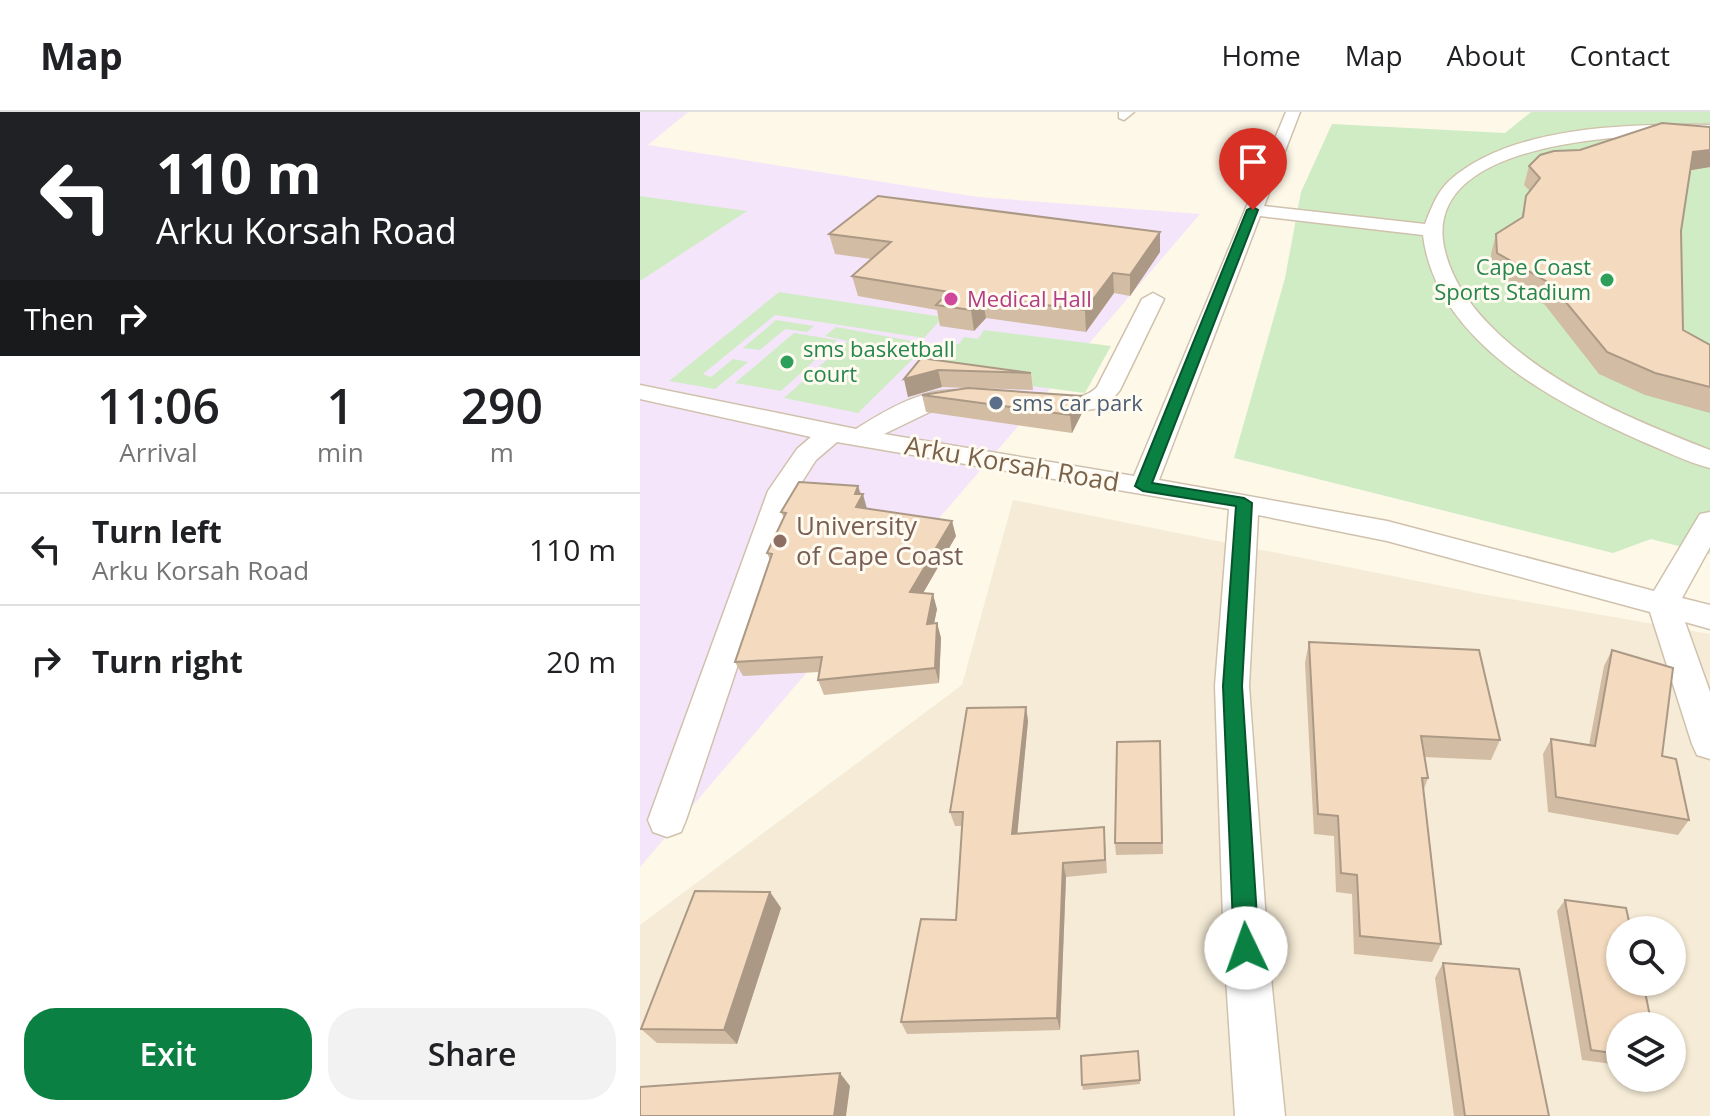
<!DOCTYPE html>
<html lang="en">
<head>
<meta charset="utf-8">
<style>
	:root { --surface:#fff; --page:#f2f2f2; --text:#202124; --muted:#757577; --line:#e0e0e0; --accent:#0b8043 }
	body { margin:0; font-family:"Open Sans",sans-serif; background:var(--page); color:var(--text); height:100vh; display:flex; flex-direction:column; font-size:30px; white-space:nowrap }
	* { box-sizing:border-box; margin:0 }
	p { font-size:26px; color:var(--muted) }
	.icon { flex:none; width:44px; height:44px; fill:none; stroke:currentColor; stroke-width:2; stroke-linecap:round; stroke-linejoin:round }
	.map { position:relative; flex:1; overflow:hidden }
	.panel { display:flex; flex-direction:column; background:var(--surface); width:640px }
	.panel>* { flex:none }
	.top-card { background:#202124; color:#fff; overflow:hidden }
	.tools { position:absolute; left:966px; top:804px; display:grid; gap:16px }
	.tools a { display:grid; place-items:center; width:80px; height:80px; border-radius:50%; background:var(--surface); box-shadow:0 2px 6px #0004; font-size:40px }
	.pin { position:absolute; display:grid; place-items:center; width:68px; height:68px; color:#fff; margin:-82px -34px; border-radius:50% 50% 50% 0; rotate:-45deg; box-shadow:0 0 8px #0007 }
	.pin .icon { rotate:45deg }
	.me { position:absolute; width:88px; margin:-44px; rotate:357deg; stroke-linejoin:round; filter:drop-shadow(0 0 6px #0008) }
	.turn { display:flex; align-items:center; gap:28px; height:168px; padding:0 24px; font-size:36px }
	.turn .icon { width:104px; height:104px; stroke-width:2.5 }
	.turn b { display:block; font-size:56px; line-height:68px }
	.then { display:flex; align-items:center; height:76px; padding:0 24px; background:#0003; gap:16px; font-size:30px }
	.eta { display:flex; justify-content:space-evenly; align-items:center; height:136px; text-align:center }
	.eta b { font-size:48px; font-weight:600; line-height:56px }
	.primary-button { display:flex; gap:16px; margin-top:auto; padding:16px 24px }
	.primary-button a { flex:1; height:92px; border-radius:32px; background:var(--accent); color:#fff; font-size:32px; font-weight:600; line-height:92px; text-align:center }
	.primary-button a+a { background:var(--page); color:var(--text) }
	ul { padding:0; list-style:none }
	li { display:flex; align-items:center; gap:24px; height:112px; padding:0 24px; border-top:2px solid var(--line) }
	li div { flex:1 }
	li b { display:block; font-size:30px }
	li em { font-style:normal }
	header { display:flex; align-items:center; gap:48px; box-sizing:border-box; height:112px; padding:0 40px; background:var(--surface); border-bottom:2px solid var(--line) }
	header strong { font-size:38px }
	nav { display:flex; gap:44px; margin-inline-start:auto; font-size:28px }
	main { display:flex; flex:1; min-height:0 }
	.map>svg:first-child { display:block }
	.residential { fill:#f5ebd6; fill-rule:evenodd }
	.education { fill:#f5e5fa }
	.green { fill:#d0ecc5 }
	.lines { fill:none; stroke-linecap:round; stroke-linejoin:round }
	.minor-casing { stroke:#d0c1ad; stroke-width:3 }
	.minor { fill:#fff; fill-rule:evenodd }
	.wall { fill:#d2bca4 }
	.shaded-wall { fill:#ab9986 }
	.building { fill:#f4dbbf; stroke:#ab9986; stroke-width:2 }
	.route { fill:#0b8043; stroke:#07532c; stroke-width:2 }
	.leisure-dot { fill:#2e9e5b; stroke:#fffbf0; stroke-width:3 }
	.hotel-dot { fill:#d1479c; stroke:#fffbf0; stroke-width:3 }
	.service-dot { fill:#5c6f8a; stroke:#fffbf0; stroke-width:3 }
	.education-dot { fill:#8d6e63; stroke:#fffbf0; stroke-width:3 }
	.labels { text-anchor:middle; stroke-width:6; stroke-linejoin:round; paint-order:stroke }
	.far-leisure-label { font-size:22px; fill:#27864d; stroke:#fffbf0; text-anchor:end }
	.far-hotel-label { font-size:22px; fill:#b23c85; stroke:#fffbf0; text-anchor:start }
	.far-service-label { font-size:22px; fill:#4e5e75; stroke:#fffbf0; text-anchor:start }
	.street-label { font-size:26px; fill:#79614a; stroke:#fffbf0 }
	.education-label { font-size:26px; fill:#785e54; stroke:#fffbf0; text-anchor:start }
</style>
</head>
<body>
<header>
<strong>Map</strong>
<nav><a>Home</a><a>Map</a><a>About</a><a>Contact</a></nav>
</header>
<main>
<section class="panel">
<div class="top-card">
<div class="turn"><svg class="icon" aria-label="left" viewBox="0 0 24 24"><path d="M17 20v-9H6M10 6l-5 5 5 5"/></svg><div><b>110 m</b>Arku Korsah Road</div></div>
<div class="then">Then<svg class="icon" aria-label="right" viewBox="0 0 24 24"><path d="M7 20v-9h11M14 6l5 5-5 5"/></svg></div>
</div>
<div class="eta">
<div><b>11:06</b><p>Arrival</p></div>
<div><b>1</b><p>min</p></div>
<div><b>290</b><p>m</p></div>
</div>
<ul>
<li><svg class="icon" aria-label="left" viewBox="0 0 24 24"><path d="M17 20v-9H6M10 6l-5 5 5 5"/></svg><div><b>Turn left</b><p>Arku Korsah Road</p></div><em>110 m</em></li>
<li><svg class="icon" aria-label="right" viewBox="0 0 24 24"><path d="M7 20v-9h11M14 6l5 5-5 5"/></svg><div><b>Turn right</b></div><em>20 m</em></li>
</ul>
<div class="primary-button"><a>Exit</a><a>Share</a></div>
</section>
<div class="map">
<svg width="1070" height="1004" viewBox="0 0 1070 1004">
	<rect width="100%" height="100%" fill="#fdf8e8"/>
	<path class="residential" d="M373,388L842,482L1070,522V1004H0V813L322,573ZM980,818H1032V870H980ZM980,914H1032V966H980Z"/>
	<path class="education" d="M0,0H48L8,33L338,85L560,102L0,755Z"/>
	<g class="green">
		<path d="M891,0H1070V442L1011,427L973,441L594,346L645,166L661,80L692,12L865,21Z"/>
		<path d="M0,84L107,99L0,169Z"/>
		<path d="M139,180L303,205L284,226L135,203L63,262L71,265L93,247L108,250L75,277L29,269Z"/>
		<path d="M136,208L174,214L167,220L145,217L120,238L103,236Z"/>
		<path d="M196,215L288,232L218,301L144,286L208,229L185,224Z"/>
		<path d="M344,218L471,234L445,281L285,260L308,231L319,232L324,225L338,227Z"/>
		<path d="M154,221L197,228L141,279L95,271Z"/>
	</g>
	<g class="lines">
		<defs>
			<g id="minor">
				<path d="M479,0H494L484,8L479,6Z"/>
				<path d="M646,0H660L624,94L785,112C791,97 797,80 809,69C871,13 991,12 1070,13V23C1003,21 782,24 804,135C812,172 835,200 862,225C920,278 998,310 1070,338V356C1046,350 1024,338 1001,329C913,290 796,229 783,123L620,104L519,368L747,409L1014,479L1060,402L1070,400V435L1042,486L1070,493V517L1045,510L1070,580V647L1057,643L1052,632L1010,500L747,429L618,403L609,574L628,836L645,1004H595L584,836L575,574L589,397L197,330L176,348L156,379L46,708L41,720L27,725L13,720L8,708L128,379L157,337L171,325L0,287V273L216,317C251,295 292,270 335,281L338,286L335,291L304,293L244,322L494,364Z"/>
				<path d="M513,181L524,187L480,278L466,295L428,301L391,296L388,291L391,286C414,280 439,294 457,275L502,187Z"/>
			</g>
		</defs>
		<use href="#minor" class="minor-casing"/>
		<use href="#minor" class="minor"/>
	</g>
	<g class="wall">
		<path d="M1070,15V55L1051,58L1041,119L1043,218L1070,233V301L1005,283L959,262L905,193L852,161L851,142L856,122L881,107L886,84L890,79L884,73L889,54L940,38Z"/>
		<path d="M520,120V140L490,184L474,181L446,220L346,206L334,219L300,214L297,198L218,184L212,164L231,147L195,142L189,122Z"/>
		<path d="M281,246L391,261L393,278L335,276L441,284L442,301L432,321L286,300L282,283L327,276L302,275L268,285L264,267Z"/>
		<path d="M218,374L227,397L316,424L283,481L297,497L294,511H297L301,526L299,571L184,583L178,568L179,560L103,564L95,550L130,448L127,441L144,406L141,400Z"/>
		<path d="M669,530L860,628L851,648L784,645L788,666L784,677L801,832L792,850L714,842L712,782L696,780L694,724L674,722L665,551Z"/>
		<path d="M972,538L1022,644L1049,708L1038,723L908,700L903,642L911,627L949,633L964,554Z"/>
		<path d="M386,595L388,609L377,722L464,715L465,729L467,761L426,765L420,918L267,922L261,910L316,808L322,714H315L310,700Z"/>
		<path d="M520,629L523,742L476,743L475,731Z"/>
		<path d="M130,780L141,796L97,932L17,931L1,917Z"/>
		<path d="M925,788L980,914V953L942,948L917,799Z"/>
		<path d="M803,851L909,1004H814L795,866Z"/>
		<path d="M498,939L500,972L443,978L442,973Z"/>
	</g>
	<g class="shaded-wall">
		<path d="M1070,38V55L1046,59L1053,40Z"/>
		<path d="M520,120V140L490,184V163Z"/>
		<path d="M473,161L474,181L446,220L445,198Z"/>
		<path d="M342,185L346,206L334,219L331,198Z"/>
		<path d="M298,258L302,275L268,285L264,267Z"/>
		<path d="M441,284L442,301L432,321L430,303Z"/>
		<path d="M218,374L221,385L223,382L227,397L216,395L215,382Z"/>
		<path d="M312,409L316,424L275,495L270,480Z"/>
		<path d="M293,482L297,497L291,527L287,512Z"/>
		<path d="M297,511L301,526L299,571L295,556Z"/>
		<path d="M386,595L388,609L376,736L372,722Z"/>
		<path d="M423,751L426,765L420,918L417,906Z"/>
		<path d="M130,780L141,796L97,932L84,918Z"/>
		<path d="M200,961L210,974L206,1004H194Z"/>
	</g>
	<g class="building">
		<path d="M1022,11L1070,15V38L1053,40L1041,119L1043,218L1070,233V275L1015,261L967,240L911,172L857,141L856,122L883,105L886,84L900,66L889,54L900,43L914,39L940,38Z"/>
		<path d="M238,84L520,120L490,163L473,161L445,198L342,185L331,198L296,193L309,180L212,164L251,130L189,122Z"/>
		<path d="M281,246L391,261L298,258L264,267Z"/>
		<path d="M328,276L441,284L430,303L282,283Z"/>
		<path d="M159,370L218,374L215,382H223L216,395L312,409L270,480L293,482L287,512L297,511L295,556L178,568L182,545L95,550L132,442L127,441L146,401L141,400Z"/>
		<path d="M669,530L839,538L860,628L781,624L788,666H782L801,832L720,824L717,763L701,761L698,704L678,702Z"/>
		<path d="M972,538L1033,556L1022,644L1036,647L1049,708L916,685L911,627L955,634Z"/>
		<path d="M386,595L372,722L464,715L465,748L423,751L417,906L261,910L281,807L316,808L323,700H310L327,596Z"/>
		<path d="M520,629L522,731H475L477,630Z"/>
		<path d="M55,779L130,780L84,918L1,917Z"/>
		<path d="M925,788L986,796L991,818H980V870H1003L1012,914H980V942L951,938Z"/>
		<path d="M803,851L879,857L909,1004H825Z"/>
		<path d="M498,939L500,968L442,973L441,944Z"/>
		<path d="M200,961L194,1004H0V975Z"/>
	</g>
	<path class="route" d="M613,95L618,98L512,371L604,386L612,391L602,574L619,836L615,845L606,848L598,845L594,836L583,574L596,394L503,379L495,374L607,98Z"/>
	<g class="leisure-dot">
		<circle cx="967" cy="168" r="8"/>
		<circle cx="147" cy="250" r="8"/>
	</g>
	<circle class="hotel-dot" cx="311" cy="187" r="8"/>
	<circle class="service-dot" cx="356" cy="291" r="8"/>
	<circle class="education-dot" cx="140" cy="429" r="8"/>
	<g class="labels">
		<g class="far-leisure-label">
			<text x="951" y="163">Cape Coast<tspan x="951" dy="25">Sports Stadium</tspan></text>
			<text x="163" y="245" text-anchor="start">sms basketball<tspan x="163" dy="25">court</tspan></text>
		</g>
		<g class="far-hotel-label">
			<text x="327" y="195">Medical Hall</text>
		</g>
		<g class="far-service-label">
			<text x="372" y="299">sms car park</text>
		</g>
		<g class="street-label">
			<text transform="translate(372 352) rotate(10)" y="9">Arku Korsah Road</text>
		</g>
		<g class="education-label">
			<text x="156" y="423">University<tspan x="156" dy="30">of Cape Coast</tspan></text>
		</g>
	</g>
</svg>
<div class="tools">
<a><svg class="icon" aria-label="search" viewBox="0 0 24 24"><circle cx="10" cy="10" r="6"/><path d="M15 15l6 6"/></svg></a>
<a><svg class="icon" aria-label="layers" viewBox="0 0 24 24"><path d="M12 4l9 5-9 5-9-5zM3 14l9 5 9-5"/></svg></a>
</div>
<div class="pin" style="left:613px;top:98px;background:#d93025"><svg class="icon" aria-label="arrive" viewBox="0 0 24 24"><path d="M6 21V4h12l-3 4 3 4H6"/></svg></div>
<svg class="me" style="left:606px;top:836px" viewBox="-20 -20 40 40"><circle r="19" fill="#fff"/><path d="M0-13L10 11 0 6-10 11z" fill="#0b8043"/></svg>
</div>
</main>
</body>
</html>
